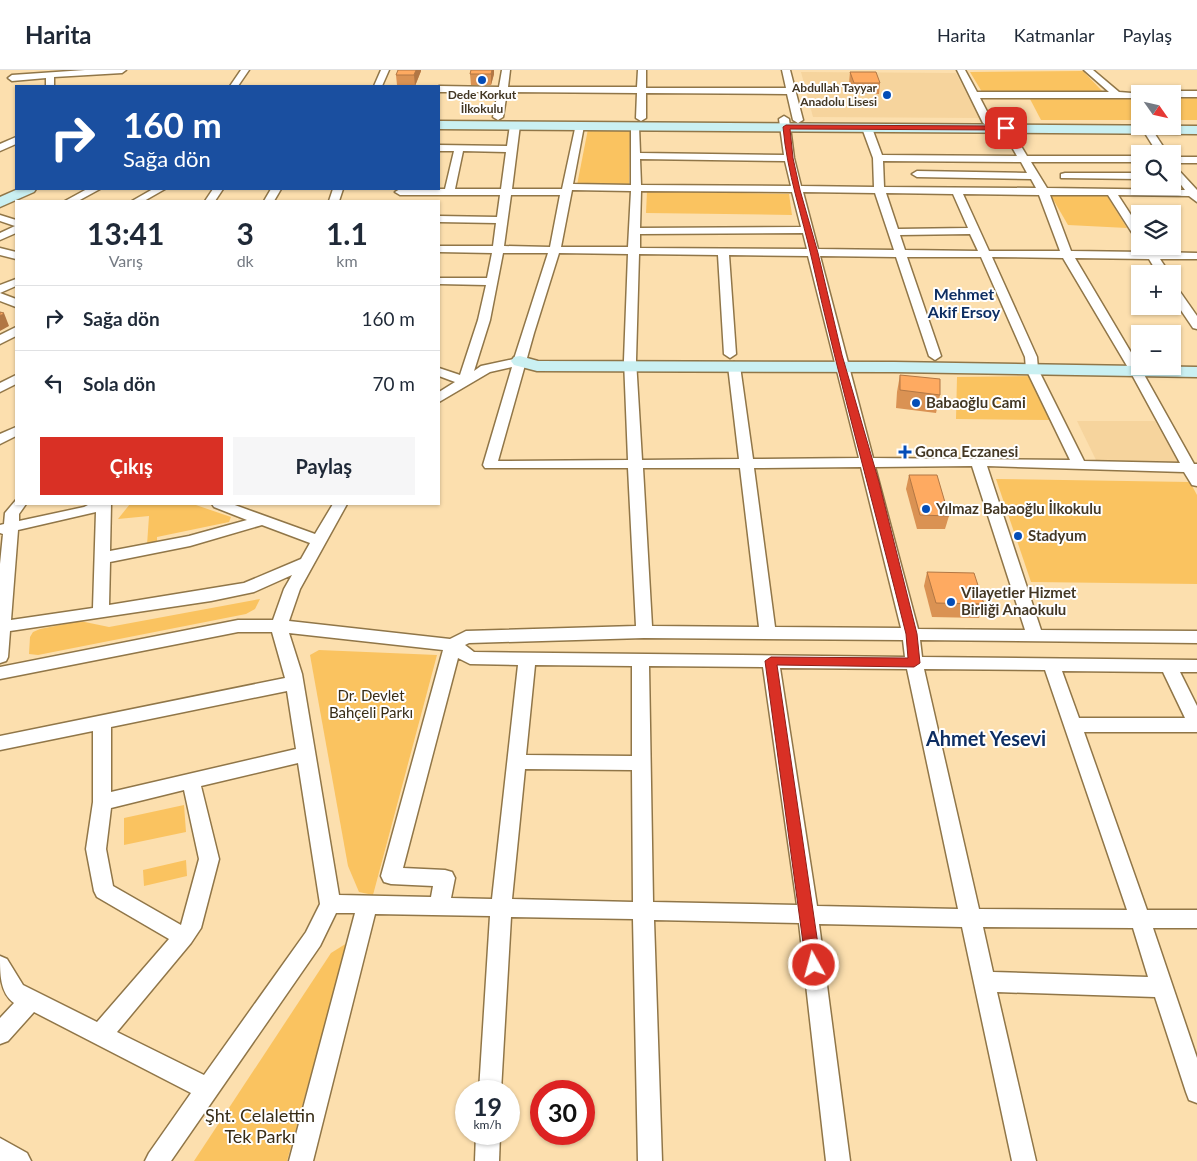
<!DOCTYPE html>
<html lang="tr">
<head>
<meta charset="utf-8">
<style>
	:root { --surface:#fff; --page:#f6f6f7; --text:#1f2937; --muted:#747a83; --line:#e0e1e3; --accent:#d93025 }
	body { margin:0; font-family:Lato,sans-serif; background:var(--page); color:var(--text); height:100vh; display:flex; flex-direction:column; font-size:19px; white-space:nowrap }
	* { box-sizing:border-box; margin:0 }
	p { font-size:16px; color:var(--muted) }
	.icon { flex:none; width:28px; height:28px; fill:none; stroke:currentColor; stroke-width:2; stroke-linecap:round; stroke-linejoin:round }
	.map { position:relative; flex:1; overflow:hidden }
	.drawer { position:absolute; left:15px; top:130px; width:425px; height:305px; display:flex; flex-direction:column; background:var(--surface); border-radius:0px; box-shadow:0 1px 4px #0004 }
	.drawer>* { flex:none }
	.hud { position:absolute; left:15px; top:15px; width:425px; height:105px; border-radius:0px; box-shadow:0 1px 4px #0004; background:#1a4fa0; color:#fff; overflow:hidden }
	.needle { width:32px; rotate:124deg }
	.controls { position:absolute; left:1131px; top:15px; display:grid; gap:10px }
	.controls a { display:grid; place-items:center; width:50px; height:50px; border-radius:0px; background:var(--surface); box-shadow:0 1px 4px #0004; font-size:25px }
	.speed { position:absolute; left:455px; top:1010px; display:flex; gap:10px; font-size:25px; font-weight:700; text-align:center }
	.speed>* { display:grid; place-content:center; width:65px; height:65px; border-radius:50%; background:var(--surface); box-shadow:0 1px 4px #0004; line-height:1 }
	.speed small { font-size:12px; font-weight:400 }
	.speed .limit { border:8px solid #d22; background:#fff; color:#111 }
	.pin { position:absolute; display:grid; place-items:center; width:42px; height:42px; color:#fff; margin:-21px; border-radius:10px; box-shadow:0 2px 8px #0006 }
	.me { position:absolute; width:55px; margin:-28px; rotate:353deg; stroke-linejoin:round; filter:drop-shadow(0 0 4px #0008) }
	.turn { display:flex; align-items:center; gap:18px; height:105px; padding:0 25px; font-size:22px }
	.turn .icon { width:65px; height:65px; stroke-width:2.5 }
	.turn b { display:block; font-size:35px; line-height:42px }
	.eta { display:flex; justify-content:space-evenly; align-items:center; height:85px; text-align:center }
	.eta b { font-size:30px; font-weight:700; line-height:35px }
	.primary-button { display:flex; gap:10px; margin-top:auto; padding:10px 25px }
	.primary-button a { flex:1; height:58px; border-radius:0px; background:var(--accent); color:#fff; font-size:20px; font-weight:700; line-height:58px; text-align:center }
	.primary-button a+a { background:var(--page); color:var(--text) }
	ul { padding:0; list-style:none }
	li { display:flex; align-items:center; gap:15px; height:65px; padding:0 25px; border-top:1px solid var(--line) }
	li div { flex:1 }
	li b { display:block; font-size:19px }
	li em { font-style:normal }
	header { display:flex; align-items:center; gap:30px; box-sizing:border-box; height:70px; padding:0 25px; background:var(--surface); border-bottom:1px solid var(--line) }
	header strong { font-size:24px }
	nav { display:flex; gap:28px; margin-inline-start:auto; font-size:18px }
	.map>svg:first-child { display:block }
	.built { fill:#f6d49d }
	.green { fill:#fac360 }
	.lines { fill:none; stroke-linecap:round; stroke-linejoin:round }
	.street-casing { stroke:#907648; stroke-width:3 }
	.secondary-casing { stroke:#907648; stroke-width:3 }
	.street { fill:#fff; fill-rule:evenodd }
	.secondary { fill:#caf0f2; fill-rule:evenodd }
	.wall { fill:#da9253 }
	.shaded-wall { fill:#b27744 }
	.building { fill:#feaa61; stroke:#b27744 }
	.route { fill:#d93025; stroke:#8d1f18 }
	.poi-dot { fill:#044db7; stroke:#fff; stroke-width:2 }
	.labels { text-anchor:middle; stroke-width:4; stroke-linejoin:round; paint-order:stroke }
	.far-poi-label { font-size:12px; font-weight:bold; fill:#433724; stroke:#fff; text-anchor:end }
	.poi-label { font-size:15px; font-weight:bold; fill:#433724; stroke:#fff; text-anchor:start }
	.park-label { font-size:15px; fill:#382c16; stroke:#fff }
	.far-district-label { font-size:16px; font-weight:bold; fill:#0e2e62; stroke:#fff }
	.near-park-label { font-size:18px; fill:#382c16; stroke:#fff }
	.district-label { font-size:20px; font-weight:bold; fill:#0e2e62; stroke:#fff }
</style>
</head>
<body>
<header>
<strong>Harita</strong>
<nav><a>Harita</a><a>Katmanlar</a><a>Paylaş</a></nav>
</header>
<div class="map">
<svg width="1197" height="1091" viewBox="0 0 1197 1091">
	<rect width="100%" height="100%" fill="#fcdfae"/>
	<g class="built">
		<path d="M801,2L956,3L979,48L813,47Z"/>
		<path d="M1077,351H1155L1178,392H1097Z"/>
	</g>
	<g class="green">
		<path d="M1083,1L1104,23L982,22L970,2Z"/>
		<path d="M1140,28V50H1041L1030,29Z"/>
		<rect x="1173" y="28" width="24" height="22"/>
		<path d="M588,59L630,60L629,115H577Z"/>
		<path d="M647,121L789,124L792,145L646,143Z"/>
		<path d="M1050,124H1106L1127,158L1068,155Z"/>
		<path d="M1032,306L1052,350L956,349L957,307Z"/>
		<path d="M996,409L1190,412L1197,425V514L1031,512Z"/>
		<path d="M130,434H193L231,447L229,452L157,467V472L147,475L149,446L118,449Z"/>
		<path d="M260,529L255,539L246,544L38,585L29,584L30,567L33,562L40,559L80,551L109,557Z"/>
		<path d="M319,580L437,585L373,825L359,822L348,796L310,585Z"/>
		<path d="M184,735L186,762L124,775V748Z"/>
		<path d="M186,790L187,806L144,816L143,800Z"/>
		<path d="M347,873L287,1091H194L331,883Z"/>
	</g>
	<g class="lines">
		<defs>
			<g id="street">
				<path d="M85,0H126L122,3L54,7V16H46V8L12,11L8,8L12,5Z"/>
				<path d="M241,0H249L238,16H230Z"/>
				<path d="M381,0H389L382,16H374Z"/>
				<path d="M502,0H510L508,17H637L638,0H646V18H786L782,0H790L803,50L798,53L793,50L787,24L646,23V48L641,51L636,48L637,23L507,22L503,47L498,50L493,47L498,22H439V16L499,17Z"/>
				<path d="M957,0H965L977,22H1109L1084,0H1093L1119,22L1144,24H1140V28H980L993,53L988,56L983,53Z"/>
				<path d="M1172,21H1197V27H1172V24H1168Z"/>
				<path d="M784,46L789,49L794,88L801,116L874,117L873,88L862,58L864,56L872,58L882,85L1017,86L1001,58L1006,55L1009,56L1027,86H1140V92H1031L1047,118L1185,120L1172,103V93L1197,120V132L1189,126L1118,125L1140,159V170L1136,169L1108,125H1050L1071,181L1144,182L1143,176H1151L1155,182L1197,183V189H1160L1170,204H1158L1149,189L1075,188L1142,301L1194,394H1197V416L1192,415L1184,402L987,396L1041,560L1197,561V573L920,570L922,587L1197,590V602H1180L1197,636V662H1084L1147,840H1197V858H1153L1197,988V1033L1189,1030L1186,1022L1155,927L997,922L1036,1091H1012L962,857L819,854L850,1091H826L799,853L654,850L662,1091H638L633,849L511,847L501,1021H479L490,846L375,844L313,1091H289L355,843H336L320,876L171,1091H145L149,1083L191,1023L34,942L8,971L0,974V948L14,933C0,923 0,904 0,886L7,889L23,915L97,952L169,869L97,827L94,821L86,779L93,732V661L0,680V666L285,608L272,562H238L0,609V597L238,550H273L284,519L292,505L254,522L211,531L10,561L8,587L6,591L0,593V494L3,464L0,463V455L4,454L5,443L16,430V434H26L19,444V451L84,437L90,434H111L110,481L189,466L247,450L214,437L212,434H232L315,464L333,434H347L300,519L289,551L450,569L466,561L636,556L628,398H485L483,395L512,297L490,302L439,332V322L455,312L439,306V298L460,305L478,250L486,215L439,214V208H487L492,183L439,182V176H493L496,153L439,152V146L497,147L500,125H400L395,122L400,119H445L454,81H439V75L507,76L510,55L515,52L520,55L512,119H562L576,54L584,56L573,114L631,115V54L639,56L640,83L784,85L779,49ZM463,81L506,82L501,119H455ZM640,89L785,91L791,116L641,115ZM883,91L1021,92L1027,103L917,101L912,104L917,107L1031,109L1036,118L884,117ZM572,120L631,121L628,177H561ZM641,121L792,122L801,157L640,158ZM803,122L875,123L894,180L818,179ZM886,123L953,124L968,158L898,159ZM963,124L1039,125L1060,181H989ZM511,125H560L550,177L504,176ZM803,163L807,179L640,178V164ZM970,164L978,181L905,180L900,165ZM503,183H548L514,289L481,296L474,301L490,250ZM559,183L628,184L624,290L628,390L498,391L534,263ZM639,184L718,185L724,284L730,288L736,284L729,185L808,186L859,388L753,389L740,296L734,292L728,296L739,389L642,390L636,290ZM820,186L896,187L929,286L935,290L941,286L907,187H981L1025,287L1026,299L1070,390L873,388ZM992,187L1063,188L1130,301L1180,393L1084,391L1038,299L1037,287ZM972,396L1025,560L918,559L875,397ZM861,397L901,558L775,557L754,398ZM643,398H740L759,557L652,556ZM96,442L93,538L11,550L18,460ZM262,455L310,473L301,489L244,513L109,535L110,492L190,476ZM289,563L443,580L381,806L384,812L391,814L433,816L431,827L339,825L302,604ZM644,568L903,570L905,587L474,582L465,575L469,573ZM458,588L470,594L518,595L492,829L451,828L455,808L452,802L445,800L403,798ZM535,595L632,596V686L526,685ZM649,596L763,597L797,835L653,832ZM780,598L907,599L958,839L817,836ZM924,599L1045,600L1127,840L979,839ZM1062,601L1163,602L1185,648H1079ZM287,621L296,679L111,722V657ZM298,693L320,834L306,862L204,1005L117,962L191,873L201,858L219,789L201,716ZM525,699L632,700L633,832L512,829ZM184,720L199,789L181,855L113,816L106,779L111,738ZM983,857L1133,858L1148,907L993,902Z"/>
				<path d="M1148,57L1151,58L1168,84H1158L1143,60Z"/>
				<path d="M16,67V74L0,81V74Z"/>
				<rect x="1172" y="87" width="25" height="6"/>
				<path d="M1065,103H1140V109L1061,108V104Z"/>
				<path d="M87,119H100L78,131H65Z"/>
				<path d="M153,119H165L144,131H132Z"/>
				<path d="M213,119H223L215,131H205Z"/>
				<path d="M271,119H281L274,131H264Z"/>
				<path d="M333,119H343L339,131H329Z"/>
				<path d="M0,145L16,150V163L0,170V163L15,156L0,151Z"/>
				<path d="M0,178L16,182V189L0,185Z"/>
				<path d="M16,209V216L0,223V215Z"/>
				<path d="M1172,215L1176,216L1197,246V259L1193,258L1172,227Z"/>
				<path d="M0,223L16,229V237L0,231Z"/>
				<path d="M16,257V266L0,274V265Z"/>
				<path d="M16,305V314L0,322V313Z"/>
				<path d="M16,357V366L0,374V364Z"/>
				<path d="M476,1064H500L499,1091H475Z"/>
				<path d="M0,1068L27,1083L31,1091H0Z"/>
			</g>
			<g id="secondary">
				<path d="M439,51L1197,56V64L439,59Z"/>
				<path d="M18,119H36L34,122L0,137V127Z"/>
				<path d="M520,286L538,291L894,292L1197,297V307L894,302L537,301L514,295L511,291L514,287Z"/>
			</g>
		</defs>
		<use href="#street" class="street-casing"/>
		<use href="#secondary" class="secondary-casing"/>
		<use href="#street" class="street"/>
		<use href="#secondary" class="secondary"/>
	</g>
	<g class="wall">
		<path d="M471,0H494V4L491,15H471L470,4Z"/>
		<path d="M421,1L415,16L397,15L396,5Z"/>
		<path d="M850,2L880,13L879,24H853L849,13Z"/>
		<path d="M900,305L940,325L936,343L896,338L897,322Z"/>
		<path d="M909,405L949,446L945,459H917L906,419Z"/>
		<path d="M927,502L984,534L979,548L932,547L924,516Z"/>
	</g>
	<g class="shaded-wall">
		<path d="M416,0H421V1L415,16L414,5Z"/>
		<path d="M492,0H494V4L491,15V4Z"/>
		<path d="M4,243L9,256L0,261V246Z"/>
	</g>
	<g class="building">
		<path d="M398,0H416L414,5H396Z"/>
		<path d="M471,0H492L491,4H470Z"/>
		<path d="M850,2H876L880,13H854Z"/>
		<path d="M0,242L4,243L0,246Z"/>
		<path d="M900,305L940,309V325L900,320Z"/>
		<path d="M909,405H937L949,446L920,445Z"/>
		<path d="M927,502L974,503L984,534L936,533Z"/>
	</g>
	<path class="route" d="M786,55L1006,56L1009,58L1006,60L790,59L793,88L800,120L818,183L842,285L879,412L917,564L920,593L914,597L777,595L821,895L819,900L814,902L809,900L806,895L765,591L771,587L908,588L906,564C875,439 840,315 812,190C802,145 787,103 783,57Z"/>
	<g class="poi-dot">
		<circle cx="482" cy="10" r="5"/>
		<circle cx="887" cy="25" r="5"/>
		<circle cx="916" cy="333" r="5"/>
		<path d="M902.5 374.5h5v5h5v5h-5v5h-5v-5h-5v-5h5z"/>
		<circle cx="926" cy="439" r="5"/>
		<circle cx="1018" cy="466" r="5"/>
		<circle cx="951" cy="532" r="5"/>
	</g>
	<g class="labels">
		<g class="far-poi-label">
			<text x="877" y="22">Abdullah Tayyar<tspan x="877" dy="14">Anadolu Lisesi</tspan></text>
			<text x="482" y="29" text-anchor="middle">Dede Korkut<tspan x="482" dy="14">İlkokulu</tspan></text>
		</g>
		<g class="poi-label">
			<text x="926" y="338">Babaoğlu Cami</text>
			<text x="915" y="387">Gonca Eczanesi</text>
			<text x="936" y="444">Yılmaz Babaoğlu İlkokulu</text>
			<text x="1028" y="471">Stadyum</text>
			<text x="961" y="528">Vilayetler Hizmet<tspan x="961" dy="17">Birliği Anaokulu</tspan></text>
		</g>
		<g class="park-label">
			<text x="371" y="631">Dr. Devlet<tspan x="371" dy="17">Bahçeli Parkı</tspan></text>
		</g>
		<g class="far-district-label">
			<text x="964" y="230">Mehmet<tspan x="964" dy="18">Akif Ersoy</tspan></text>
		</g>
		<g class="near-park-label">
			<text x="260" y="1052">Şht. Celalettin<tspan x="260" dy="21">Tek Parkı</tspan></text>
		</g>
		<g class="district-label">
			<text x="986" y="676">Ahmet Yesevi</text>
		</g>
	</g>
</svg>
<div class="controls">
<a><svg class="needle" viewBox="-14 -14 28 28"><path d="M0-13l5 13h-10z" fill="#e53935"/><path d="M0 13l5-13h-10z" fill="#747a83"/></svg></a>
<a><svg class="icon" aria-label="search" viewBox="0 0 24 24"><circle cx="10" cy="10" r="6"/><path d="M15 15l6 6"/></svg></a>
<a><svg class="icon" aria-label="layers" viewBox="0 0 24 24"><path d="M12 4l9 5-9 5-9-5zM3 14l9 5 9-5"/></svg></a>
<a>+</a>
<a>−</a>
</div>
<div class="speed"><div>19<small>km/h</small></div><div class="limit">30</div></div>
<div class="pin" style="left:1006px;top:58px;background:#d93025"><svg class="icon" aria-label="arrive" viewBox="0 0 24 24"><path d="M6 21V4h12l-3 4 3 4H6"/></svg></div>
<svg class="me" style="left:814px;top:895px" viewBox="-20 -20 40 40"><circle r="17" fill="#d93025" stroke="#fff" stroke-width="3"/><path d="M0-11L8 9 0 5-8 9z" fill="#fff"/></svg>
<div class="hud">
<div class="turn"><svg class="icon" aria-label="right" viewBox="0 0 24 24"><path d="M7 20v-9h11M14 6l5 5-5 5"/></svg><div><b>160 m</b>Sağa dön</div></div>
</div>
<section class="drawer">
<div class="eta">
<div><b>13:41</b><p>Varış</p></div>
<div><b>3</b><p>dk</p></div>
<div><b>1.1</b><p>km</p></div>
</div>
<ul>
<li><svg class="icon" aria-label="right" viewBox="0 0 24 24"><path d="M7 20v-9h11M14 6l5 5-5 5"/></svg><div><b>Sağa dön</b></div><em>160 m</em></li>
<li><svg class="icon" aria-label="left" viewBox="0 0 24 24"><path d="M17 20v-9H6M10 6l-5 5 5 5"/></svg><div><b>Sola dön</b></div><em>70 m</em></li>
</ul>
<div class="primary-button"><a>Çıkış</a><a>Paylaş</a></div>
</section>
</div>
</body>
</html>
